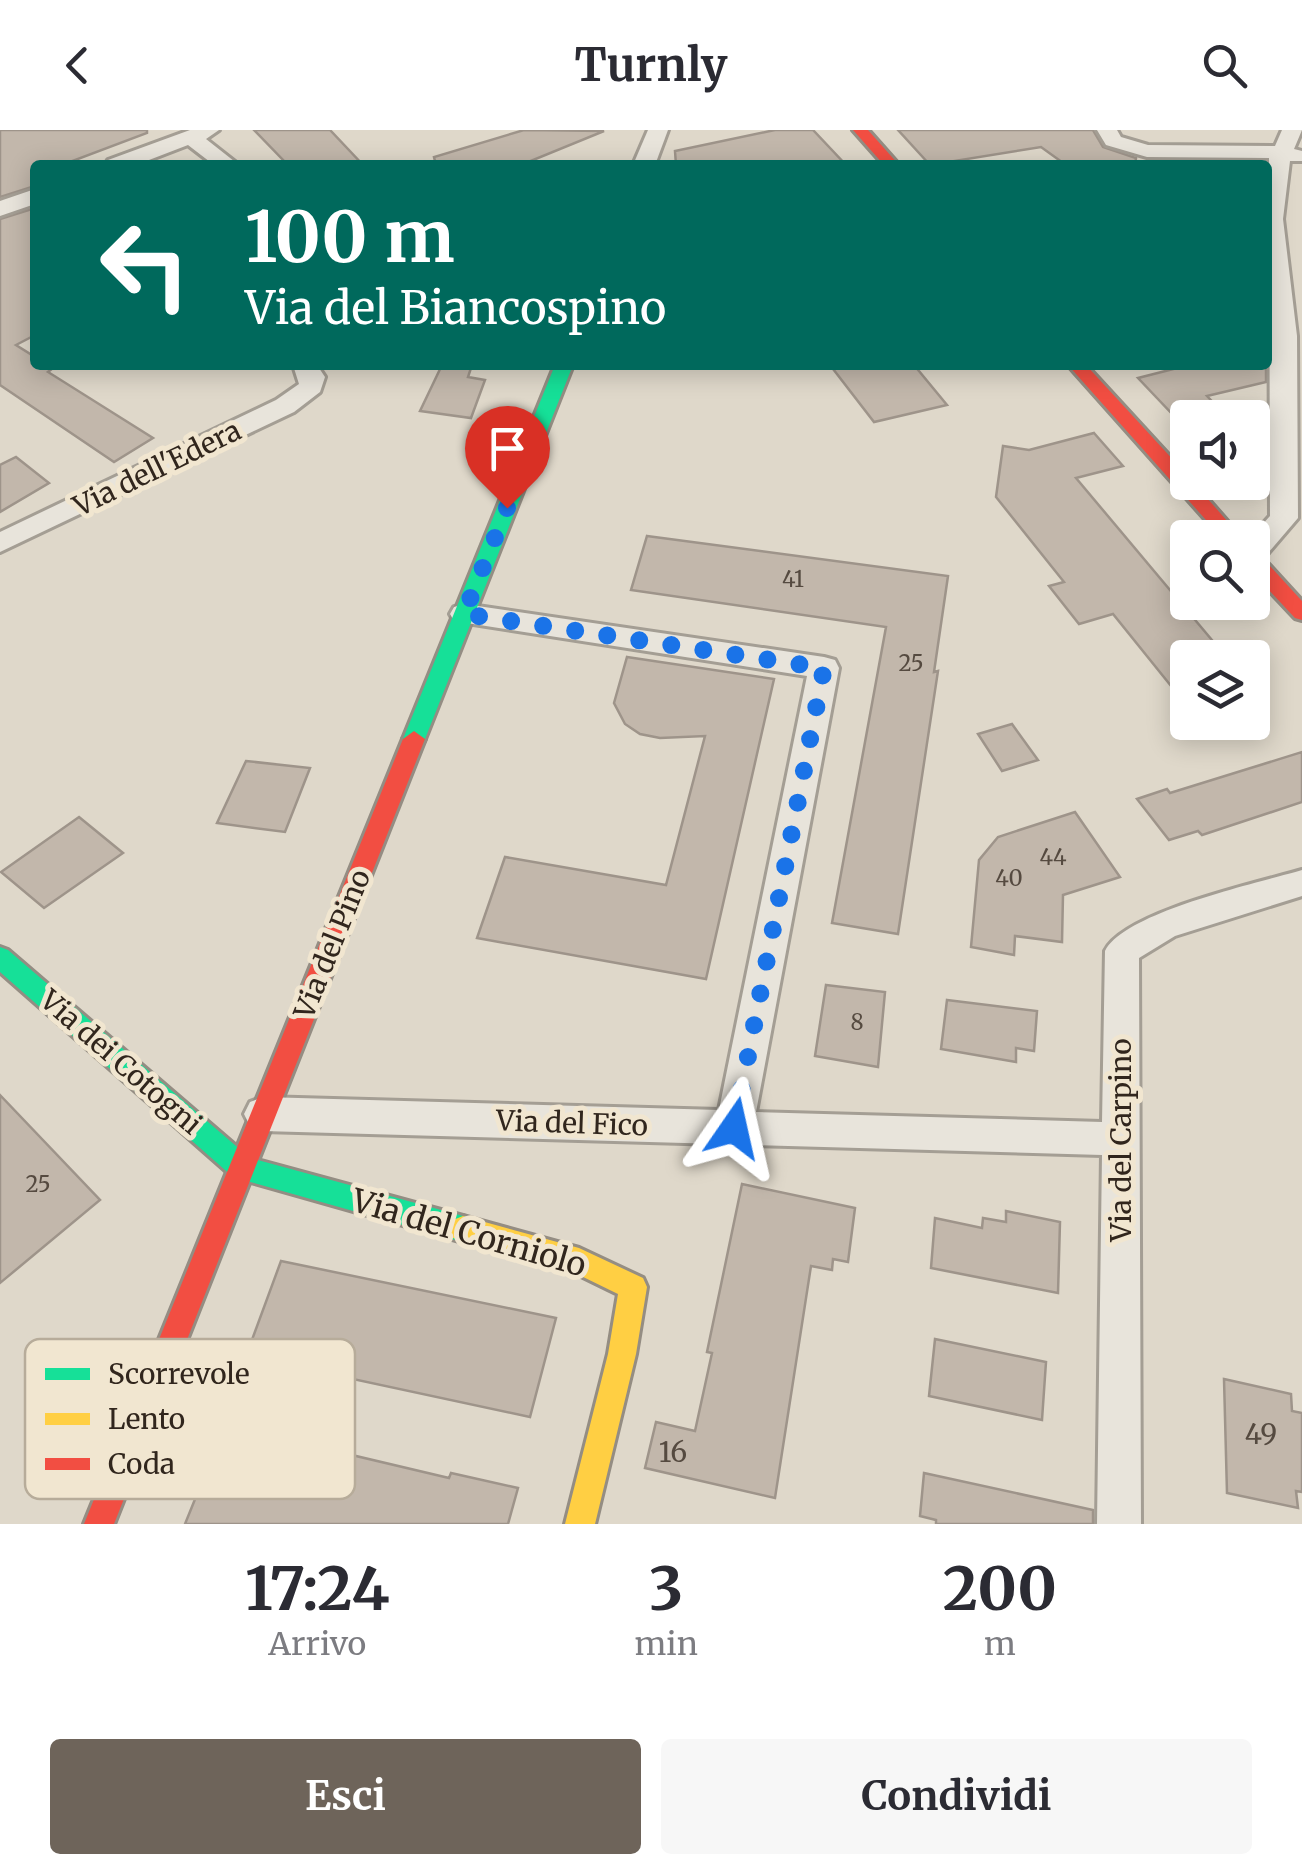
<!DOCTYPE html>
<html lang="it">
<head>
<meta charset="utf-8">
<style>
	:root { --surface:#fff; --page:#f7f7f7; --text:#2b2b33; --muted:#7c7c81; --accent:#6e645a }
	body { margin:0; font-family:Merriweather,serif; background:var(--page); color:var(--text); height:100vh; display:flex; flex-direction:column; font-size:38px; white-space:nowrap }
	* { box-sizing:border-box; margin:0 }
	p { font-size:32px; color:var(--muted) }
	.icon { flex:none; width:55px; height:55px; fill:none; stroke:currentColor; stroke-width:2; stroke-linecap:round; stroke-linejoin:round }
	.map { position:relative; height:1394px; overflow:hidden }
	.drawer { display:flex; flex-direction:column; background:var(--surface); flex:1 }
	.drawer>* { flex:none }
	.top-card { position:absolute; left:30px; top:30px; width:1242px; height:210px; border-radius:10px; box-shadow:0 5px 25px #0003; background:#00695c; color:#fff; overflow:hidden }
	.controls { position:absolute; left:1170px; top:270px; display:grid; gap:20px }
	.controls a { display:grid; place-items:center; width:100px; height:100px; border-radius:10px; background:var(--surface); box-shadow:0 5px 25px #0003; font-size:50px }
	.pin { position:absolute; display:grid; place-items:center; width:85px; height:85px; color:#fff; margin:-102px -42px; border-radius:50% 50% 50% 0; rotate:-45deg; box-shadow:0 0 10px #0007 }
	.pin .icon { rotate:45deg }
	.me { position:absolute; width:110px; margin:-55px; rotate:11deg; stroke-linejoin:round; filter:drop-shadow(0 0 8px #0008) }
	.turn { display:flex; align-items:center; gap:35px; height:210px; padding:0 50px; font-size:45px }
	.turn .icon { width:130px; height:130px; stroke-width:2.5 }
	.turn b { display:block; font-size:70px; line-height:85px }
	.eta { display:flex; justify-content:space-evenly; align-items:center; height:170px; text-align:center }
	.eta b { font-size:60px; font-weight:700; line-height:70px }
	.primary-button { display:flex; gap:20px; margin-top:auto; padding:20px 50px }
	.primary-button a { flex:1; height:115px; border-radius:10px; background:var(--accent); color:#fff; font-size:40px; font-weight:700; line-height:115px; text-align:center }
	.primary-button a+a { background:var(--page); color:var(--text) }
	header { display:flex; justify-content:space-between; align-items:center; height:130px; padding:0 50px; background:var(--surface); font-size:45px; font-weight:700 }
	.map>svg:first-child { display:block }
	.building { fill:#c2b7ab; stroke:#9e948a; stroke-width:2.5 }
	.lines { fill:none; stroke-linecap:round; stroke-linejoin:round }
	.street-casing { stroke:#a49e94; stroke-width:6 }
	.fast-casing { stroke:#948d83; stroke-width:6 }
	.slow-casing { stroke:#948d83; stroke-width:6 }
	.jam-casing { stroke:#948d83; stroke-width:6 }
	.street { fill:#e8e4db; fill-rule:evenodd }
	.fast { fill:#16e098; fill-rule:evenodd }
	.slow { fill:#ffcf43; fill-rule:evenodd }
	.jam { fill:#f24e42; fill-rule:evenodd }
	.route { stroke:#1a73e8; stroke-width:18; stroke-dasharray:0 32.4 }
	.labels { text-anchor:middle; stroke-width:10; stroke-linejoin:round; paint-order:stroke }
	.number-label { font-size:22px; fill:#554a40 }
	.street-label { font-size:28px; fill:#31261d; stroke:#f1e6d0 }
	.near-number-label { font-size:28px; fill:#554a40 }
	.near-street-label { font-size:32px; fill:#31261d; stroke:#f1e6d0 }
	.key { fill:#f1e6d0; stroke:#b7ac9a; stroke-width:2.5 }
	.key-label { font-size:28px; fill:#31261d }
</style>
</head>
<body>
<header><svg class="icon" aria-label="back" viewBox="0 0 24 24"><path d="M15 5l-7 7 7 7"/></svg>Turnly<svg class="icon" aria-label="search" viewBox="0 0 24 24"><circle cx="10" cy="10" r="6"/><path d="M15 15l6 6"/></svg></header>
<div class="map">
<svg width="1302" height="1394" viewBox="0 0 1302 1394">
	<rect width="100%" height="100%" fill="#dfd8ca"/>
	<g class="building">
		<path d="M0,0H147V3L62,35H35V56L0,67Z"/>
		<path d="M254,0H330L363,35H288Z"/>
		<path d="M524,0L604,1L521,35H436L434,27Z"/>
		<path d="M775,0H813L846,35H676L675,21Z"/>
		<path d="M898,0H1093L1103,17L1136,28L1135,35H1066L1041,17L930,35Z"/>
		<path d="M35,78V205L16,215L35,227V235L53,238L48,242L153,308L114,332L0,255V89Z"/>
		<path d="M442,235H472L468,247L485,250L471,288L420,281Z"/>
		<path d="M830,235H914L947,275L874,292Z"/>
		<path d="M1189,235H1266V252L1207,266L1228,288H1176L1138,248Z"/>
		<path d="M1094,303L1123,336L1076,348L1227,528H1188V577L1113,484L1079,494L1049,456L1064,452L996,367L1003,316L1029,320Z"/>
		<path d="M16,327L49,353L0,382V335Z"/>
		<path d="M647,406L948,446L934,542L938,541L898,804L832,793L886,497L631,460Z"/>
		<path d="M627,527L774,549L706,849L477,808L505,727L666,755L705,606L660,608L640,604L625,594L614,573Z"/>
		<path d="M1012,594L1038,630L1002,641L978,604Z"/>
		<path d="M1302,622V672L1202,705L1198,701L1169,710L1137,669L1167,659L1170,663Z"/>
		<path d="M246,631L310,638L285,702L217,693Z"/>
		<path d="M1075,682L1120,747L1063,765L1062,812L1015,806L1014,825L971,817L979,730L998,707Z"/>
		<path d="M79,687L123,723L44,778L1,742Z"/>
		<path d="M826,855L885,862L878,937L815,926Z"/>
		<path d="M947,870L1037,881L1034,921L1016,918V932L941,919Z"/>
		<path d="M0,965L100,1070L0,1153Z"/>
		<path d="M742,1054L855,1078L848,1132L833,1129L832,1140L811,1136L775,1368L645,1338L656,1292L695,1301L712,1223L707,1222Z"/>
		<path d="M1006,1081L1060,1092L1058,1163L931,1138L935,1088L982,1098L983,1088L1006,1092Z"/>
		<path d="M281,1131L556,1188L530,1287L246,1226Z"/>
		<path d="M935,1209L1046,1232L1042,1290L929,1266Z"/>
		<path d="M1224,1249L1291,1264L1292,1281L1302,1283V1362L1296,1361L1298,1378L1227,1363Z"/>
		<path d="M225,1295L449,1348L451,1343L518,1358L508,1394H185Z"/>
		<path d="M924,1343L1093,1380V1394H936V1390L920,1386Z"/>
	</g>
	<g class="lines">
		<defs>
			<g id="street">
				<path d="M190,0H219L206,9L239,35H214L188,15L136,35H105L108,30Z"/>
				<path d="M648,0H668L655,35H633Z"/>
				<path d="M1097,0H1117L1121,7L1148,15L1275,16L1282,0H1302L1294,19L1302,21V31H1290L1283,89L1297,206L1298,388L1262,430L1252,432L1250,408L1270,386L1269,28L1147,27L1106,15Z"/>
				<path d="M35,59V74L0,86V71Z"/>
				<path d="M293,235H317L325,247L320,262L294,282L0,422V402L276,270L299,254Z"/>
				<path d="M464,474L824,527L835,530L839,538L756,982L1102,992L1105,821C1124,782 1258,753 1302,740V766L1175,806L1139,828L1141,1394H1097L1102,1025L263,1001L250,996L244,984L250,972L263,967L719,980L807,546L454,491L450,484L454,477Z"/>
			</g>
			<g id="fast">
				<path d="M555,235H573L425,609L422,615H406L403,609Z"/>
				<path d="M0,817L8,820L250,1028L463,1086L473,1090L477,1099L473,1108L463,1112L233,1047L0,842Z"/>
			</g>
			<path id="slow" d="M463,1086L579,1118L643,1148L647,1157L636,1224L595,1394H565L608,1224L618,1164L575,1143L453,1108L449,1099L453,1090Z"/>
			<g id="jam">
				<path d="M853,0H868L899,35H884Z"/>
				<path d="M1068,235H1086L1188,346V352H1193L1242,408H1222Z"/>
				<path d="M1252,423L1259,424L1302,471V490L1295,488L1252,442Z"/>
				<path d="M414,601L425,609L114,1394H84L403,609Z"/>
			</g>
		</defs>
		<use href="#street" class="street-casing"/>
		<use href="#fast" class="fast-casing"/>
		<use href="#slow" class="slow-casing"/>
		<use href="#jam" class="jam-casing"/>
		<use href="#street" class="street"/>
		<use href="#fast" class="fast"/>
		<use href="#slow" class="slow"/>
		<use href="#jam" class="jam"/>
	</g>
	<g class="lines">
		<path class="route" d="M507,378L464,484L824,538L734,998"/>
	</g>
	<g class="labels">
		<g class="number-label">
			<text x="793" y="457">41</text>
			<text x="911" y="541">25</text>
			<text x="1053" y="735">44</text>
			<text x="1009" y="756">40</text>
			<text x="857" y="900">8</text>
			<text x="38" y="1062">25</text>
		</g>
		<g class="street-label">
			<text transform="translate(157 338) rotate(-26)" y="10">Via dell'Edera</text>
			<text transform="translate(332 814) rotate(-68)" y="10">Via del Pino</text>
			<text transform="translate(121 932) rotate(41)" y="10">Via dei Cotogni</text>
			<text transform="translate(572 993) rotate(2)" y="10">Via del Fico</text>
			<text transform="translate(1121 1010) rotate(-90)" y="10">Via del Carpino</text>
		</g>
		<g class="near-number-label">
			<text x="1261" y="1314">49</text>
			<text x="673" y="1332">16</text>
		</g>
		<g class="near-street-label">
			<text transform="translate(469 1103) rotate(16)" y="11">Via del Corniolo</text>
		</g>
	</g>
	<rect x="25" y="1209" width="330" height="160" rx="15" class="key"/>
	<rect x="45" y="1238" width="45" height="12" fill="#16e098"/>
	<rect x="45" y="1283" width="45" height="12" fill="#ffcf43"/>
	<rect x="45" y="1328" width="45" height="12" fill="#f24e42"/>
	<g class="key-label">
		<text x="108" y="1254">Scorrevole</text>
		<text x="108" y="1299">Lento</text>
		<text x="108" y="1344">Coda</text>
	</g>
</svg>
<div class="controls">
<a><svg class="icon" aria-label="sound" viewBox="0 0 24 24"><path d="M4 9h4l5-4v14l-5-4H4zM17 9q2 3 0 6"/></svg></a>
<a><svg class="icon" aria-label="search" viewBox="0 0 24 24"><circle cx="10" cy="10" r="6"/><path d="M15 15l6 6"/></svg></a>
<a><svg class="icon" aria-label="layers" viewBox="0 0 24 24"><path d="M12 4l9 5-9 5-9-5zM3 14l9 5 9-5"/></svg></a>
</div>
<div class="pin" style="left:507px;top:378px;background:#d93025"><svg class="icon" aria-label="arrive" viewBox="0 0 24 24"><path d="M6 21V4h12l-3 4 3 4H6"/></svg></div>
<svg class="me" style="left:734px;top:998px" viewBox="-20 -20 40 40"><path d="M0-17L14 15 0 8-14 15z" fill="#1a73e8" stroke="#fff" stroke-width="4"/></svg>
<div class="top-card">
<div class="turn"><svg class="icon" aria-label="left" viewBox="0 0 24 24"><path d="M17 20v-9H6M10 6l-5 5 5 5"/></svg><div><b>100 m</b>Via del Biancospino</div></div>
</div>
</div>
<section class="drawer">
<div class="eta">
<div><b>17:24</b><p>Arrivo</p></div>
<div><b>3</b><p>min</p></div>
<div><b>200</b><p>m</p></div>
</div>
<div class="primary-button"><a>Esci</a><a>Condividi</a></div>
</section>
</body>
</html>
